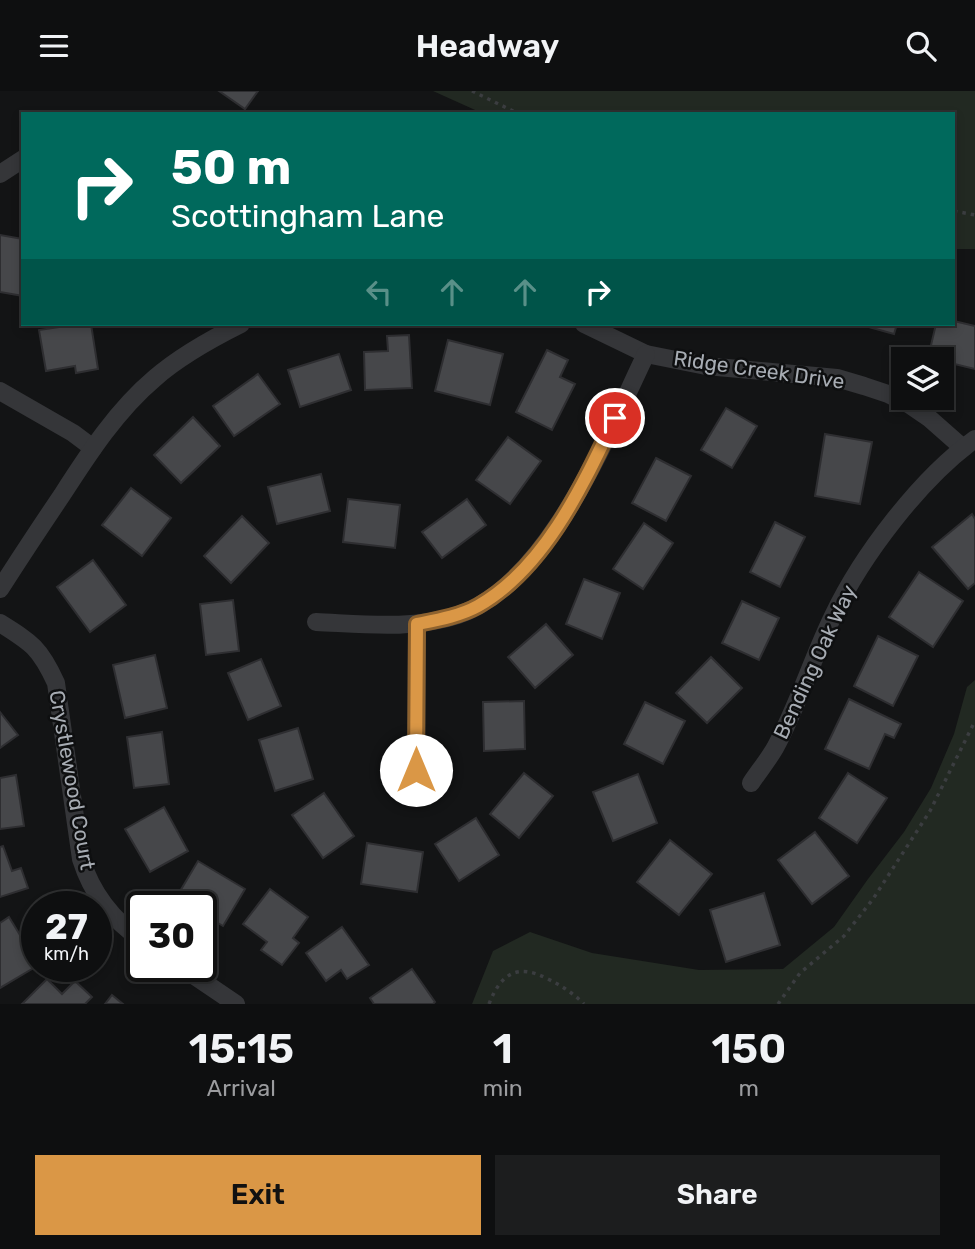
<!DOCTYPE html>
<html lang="en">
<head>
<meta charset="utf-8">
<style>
	:root { --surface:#0e0f10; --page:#1c1d1e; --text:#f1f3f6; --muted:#9b9c9f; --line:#2e2f30; --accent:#da9746 }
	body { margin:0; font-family:Rubik,sans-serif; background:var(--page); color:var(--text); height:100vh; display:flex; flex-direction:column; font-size:26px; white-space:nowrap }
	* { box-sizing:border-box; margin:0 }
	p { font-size:23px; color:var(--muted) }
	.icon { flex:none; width:38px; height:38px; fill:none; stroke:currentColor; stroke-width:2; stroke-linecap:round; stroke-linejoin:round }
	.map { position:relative; height:913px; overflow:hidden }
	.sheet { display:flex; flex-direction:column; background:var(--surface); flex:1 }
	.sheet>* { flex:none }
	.guide { position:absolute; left:21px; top:21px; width:934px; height:214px; border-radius:0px; box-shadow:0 4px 10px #0003,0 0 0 2px var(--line); background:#00695c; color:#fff; overflow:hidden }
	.controls { position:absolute; left:891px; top:256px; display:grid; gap:14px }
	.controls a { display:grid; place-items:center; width:63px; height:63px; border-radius:0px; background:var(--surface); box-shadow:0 4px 10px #0003,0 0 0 2px var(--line); font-size:35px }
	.speed { position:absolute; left:21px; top:800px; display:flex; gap:14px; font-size:35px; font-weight:700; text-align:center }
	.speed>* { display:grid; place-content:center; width:91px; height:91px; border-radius:50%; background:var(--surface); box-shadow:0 4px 10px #0003,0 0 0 2px var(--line); line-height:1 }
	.speed small { font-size:18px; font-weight:400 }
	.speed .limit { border:4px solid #111; border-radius:10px; background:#fff; color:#111 }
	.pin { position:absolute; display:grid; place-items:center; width:60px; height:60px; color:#fff; margin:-30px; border:4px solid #fff; border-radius:50%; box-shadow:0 2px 7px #0007 }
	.me { position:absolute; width:77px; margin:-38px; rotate:0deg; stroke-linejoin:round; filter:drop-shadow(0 0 5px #0008) }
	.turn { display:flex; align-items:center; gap:24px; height:147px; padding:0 35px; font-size:32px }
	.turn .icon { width:91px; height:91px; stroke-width:2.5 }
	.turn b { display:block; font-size:49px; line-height:60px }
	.lanes { display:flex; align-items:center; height:66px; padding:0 35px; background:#0003; justify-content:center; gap:35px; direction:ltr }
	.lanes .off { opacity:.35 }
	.eta { display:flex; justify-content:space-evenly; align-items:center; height:119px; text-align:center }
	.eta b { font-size:42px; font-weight:600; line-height:49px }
	.primary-button { display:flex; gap:14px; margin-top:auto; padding:14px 35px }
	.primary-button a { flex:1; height:80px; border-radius:0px; background:var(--accent); color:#111; font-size:28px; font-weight:600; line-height:80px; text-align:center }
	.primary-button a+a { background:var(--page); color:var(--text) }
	header { display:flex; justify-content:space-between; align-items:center; height:91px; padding:0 35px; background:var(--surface); font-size:32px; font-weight:600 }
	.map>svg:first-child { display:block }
	.green { fill:#222922 }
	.building { fill:#46474a; stroke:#2e2e31; stroke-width:2 }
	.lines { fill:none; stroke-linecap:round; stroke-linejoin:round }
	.path { stroke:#3b3d40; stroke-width:3.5; stroke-dasharray:3.5 5; stroke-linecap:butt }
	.minor { stroke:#353639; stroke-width:18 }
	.route-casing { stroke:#8e622e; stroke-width:18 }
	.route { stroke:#da9746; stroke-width:12 }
	.labels { text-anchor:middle; stroke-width:5; stroke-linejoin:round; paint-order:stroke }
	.street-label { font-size:21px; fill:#a7acb3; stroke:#0e0f10 }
</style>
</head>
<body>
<header><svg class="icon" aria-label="menu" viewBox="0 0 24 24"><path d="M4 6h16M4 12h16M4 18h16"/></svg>Headway<svg class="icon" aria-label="search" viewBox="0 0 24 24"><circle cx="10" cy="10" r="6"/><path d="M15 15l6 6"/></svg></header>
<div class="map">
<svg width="975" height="913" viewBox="0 0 975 913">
	<rect width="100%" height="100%" fill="#131415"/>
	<g class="green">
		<path d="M433,0H975V158H954V23H484Z"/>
		<path d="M975,589V913H472L493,860L530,841L592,862L699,879L783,878L834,836L868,788L904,741L931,697L954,643L967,596Z"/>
	</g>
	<g class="building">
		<path d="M219,0H258L245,18Z"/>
		<path d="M0,144L23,148V205L0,201Z"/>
		<path d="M954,230L975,235V278L942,270V268L928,267L936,233H954Z"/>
		<path d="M79,233H91L98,278L76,282L75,275L46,280L39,239Z"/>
		<path d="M865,233H897L894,243L865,235Z"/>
		<path d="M409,244L412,297L365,299L364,261L388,260L387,245Z"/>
		<path d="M448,249L503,263L490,314L435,300Z"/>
		<path d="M547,259L568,269L560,286L575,293L552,339L516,321Z"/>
		<path d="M339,263L351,299L300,316L288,279Z"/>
		<path d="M258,283L280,313L234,345L213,315Z"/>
		<path d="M726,317L757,335L732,377L701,359Z"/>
		<path d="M193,326L220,355L181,392L154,364Z"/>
		<path d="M825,343L872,351L860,413L815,405Z"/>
		<path d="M508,346L541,370L510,413L476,389Z"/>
		<path d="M656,367L691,385L666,430L632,412Z"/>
		<path d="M321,383L330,420L277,433L268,396Z"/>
		<path d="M131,397L171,427L142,465L102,434Z"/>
		<path d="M348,408L400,414L395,457L343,451Z"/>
		<path d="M467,408L486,434L442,467L422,441Z"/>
		<path d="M972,423L975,428V492L968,498L932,456Z"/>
		<path d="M242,425L269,452L231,492L204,465Z"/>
		<path d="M775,431L805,446L780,496L750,481Z"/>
		<path d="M644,432L673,452L643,498L613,478Z"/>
		<path d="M93,469L126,514L90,541L57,496Z"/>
		<path d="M919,481L963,510L933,556L889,526Z"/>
		<path d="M584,488L620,502L602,548L566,533Z"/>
		<path d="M233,509L239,560L206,564L200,513Z"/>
		<path d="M742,510L779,527L759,569L722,552Z"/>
		<path d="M546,533L573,564L535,597L508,566Z"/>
		<path d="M878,545L918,565L893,615L854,595Z"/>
		<path d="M155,564L167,617L125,627L113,574Z"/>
		<path d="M711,566L742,597L707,632L676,602Z"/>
		<path d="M261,568L281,615L248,629L228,582Z"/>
		<path d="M849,608L901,633L894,647L885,643L869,678L825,658Z"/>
		<path d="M524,610L525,658L484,660L483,611Z"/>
		<path d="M645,611L685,630L663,673L624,653Z"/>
		<path d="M0,621L18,644L0,657Z"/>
		<path d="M298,637L313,688L275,700L259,649Z"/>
		<path d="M162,641L169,693L134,697L127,646Z"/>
		<path d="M524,682L553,705L519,747L490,723Z"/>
		<path d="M848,682L887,707L857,752L819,727Z"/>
		<path d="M638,683L657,732L613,750L593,701Z"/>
		<path d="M16,684L24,735L0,738V687Z"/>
		<path d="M324,702L354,745L323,767L292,724Z"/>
		<path d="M164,716L188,760L150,781L125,738Z"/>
		<path d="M476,727L499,764L459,790L435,753Z"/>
		<path d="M815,741L849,785L812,813L778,769Z"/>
		<path d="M670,749L712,783L679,824L637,791Z"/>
		<path d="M367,752L423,761L417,801L361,793Z"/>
		<path d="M3,755L12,780L21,777L28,797L0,806V756Z"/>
		<path d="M198,770L245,798L223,835L201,822V816H191L176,807Z"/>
		<path d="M270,798L308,826L293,847L299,852L282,874L261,859L267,851L243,833Z"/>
		<path d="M764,802L780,854L726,871L710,819Z"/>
		<path d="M9,826L37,872V875L0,897V832Z"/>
		<path d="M342,836L369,874L347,888L341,879L326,890L306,862Z"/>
		<path d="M412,878L435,911L433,913H374L370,907Z"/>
		<path d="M47,888L62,903L75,890L92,906L85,913H22Z"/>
		<path d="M112,904L123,913H105Z"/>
	</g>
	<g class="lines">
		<g class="path">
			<path d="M472,0L519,23"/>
			<path d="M954,120L975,124"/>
			<path d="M489,913C501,882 518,872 548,888C562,895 573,902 584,913"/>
			<path d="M778,913L800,882L844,845L873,808L930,720L975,630"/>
		</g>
		<g class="minor">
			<path d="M0,83L23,68"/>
			<path d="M584,233L646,263L706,275L837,287L864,295L888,303L910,314L929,327L963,357"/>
			<path d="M0,300L73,342L93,357"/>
			<path d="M0,498C20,467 41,435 62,404C89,362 117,319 155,287C180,265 211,248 241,233"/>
			<path d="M316,531C363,533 413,539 458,524C549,493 607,344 646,263"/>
			<path d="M0,532C32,552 40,557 56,592L81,768C92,803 112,829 142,849"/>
			<path d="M416,679L417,533"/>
			<path d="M751,692C759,680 768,669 775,657C798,615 812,568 833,525C862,464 920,388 975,348"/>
			<path d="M180,875L236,913"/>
		</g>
	</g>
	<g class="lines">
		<defs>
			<path id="route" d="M416,679L417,533C437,529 460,525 478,515C545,477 583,394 615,327"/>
		</defs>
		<use href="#route" class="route-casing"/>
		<use href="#route" class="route"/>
	</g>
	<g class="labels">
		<g class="street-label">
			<text transform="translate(759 279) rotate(8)" y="7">Ridge Creek Drive</text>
			<text transform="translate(815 571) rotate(-65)" y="7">Bending Oak Way</text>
			<text transform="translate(72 689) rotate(80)" y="7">Crystlewood Court</text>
		</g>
	</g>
</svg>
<div class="controls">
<a><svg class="icon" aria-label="layers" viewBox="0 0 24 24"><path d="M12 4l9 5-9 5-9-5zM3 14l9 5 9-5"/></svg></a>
</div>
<div class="speed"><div>27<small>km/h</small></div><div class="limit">30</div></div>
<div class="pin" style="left:615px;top:327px;background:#d93025"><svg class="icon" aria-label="arrive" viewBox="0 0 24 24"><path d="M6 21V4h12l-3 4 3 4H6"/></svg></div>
<svg class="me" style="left:416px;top:679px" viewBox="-20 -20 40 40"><circle r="19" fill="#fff"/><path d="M0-13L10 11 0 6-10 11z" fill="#da9746"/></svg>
<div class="guide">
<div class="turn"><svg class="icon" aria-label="right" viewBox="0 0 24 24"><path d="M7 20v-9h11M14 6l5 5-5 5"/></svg><div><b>50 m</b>Scottingham Lane</div></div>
<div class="lanes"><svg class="icon off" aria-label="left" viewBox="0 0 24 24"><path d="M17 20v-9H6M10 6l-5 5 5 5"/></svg><svg class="icon off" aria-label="ahead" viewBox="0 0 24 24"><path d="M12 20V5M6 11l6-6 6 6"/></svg><svg class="icon off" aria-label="ahead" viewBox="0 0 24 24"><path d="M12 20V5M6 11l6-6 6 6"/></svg><svg class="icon" aria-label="right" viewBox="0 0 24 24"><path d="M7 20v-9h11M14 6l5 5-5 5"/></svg></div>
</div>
</div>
<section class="sheet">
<div class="eta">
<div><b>15:15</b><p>Arrival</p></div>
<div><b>1</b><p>min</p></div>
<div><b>150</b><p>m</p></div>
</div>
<div class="primary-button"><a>Exit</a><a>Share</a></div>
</section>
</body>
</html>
